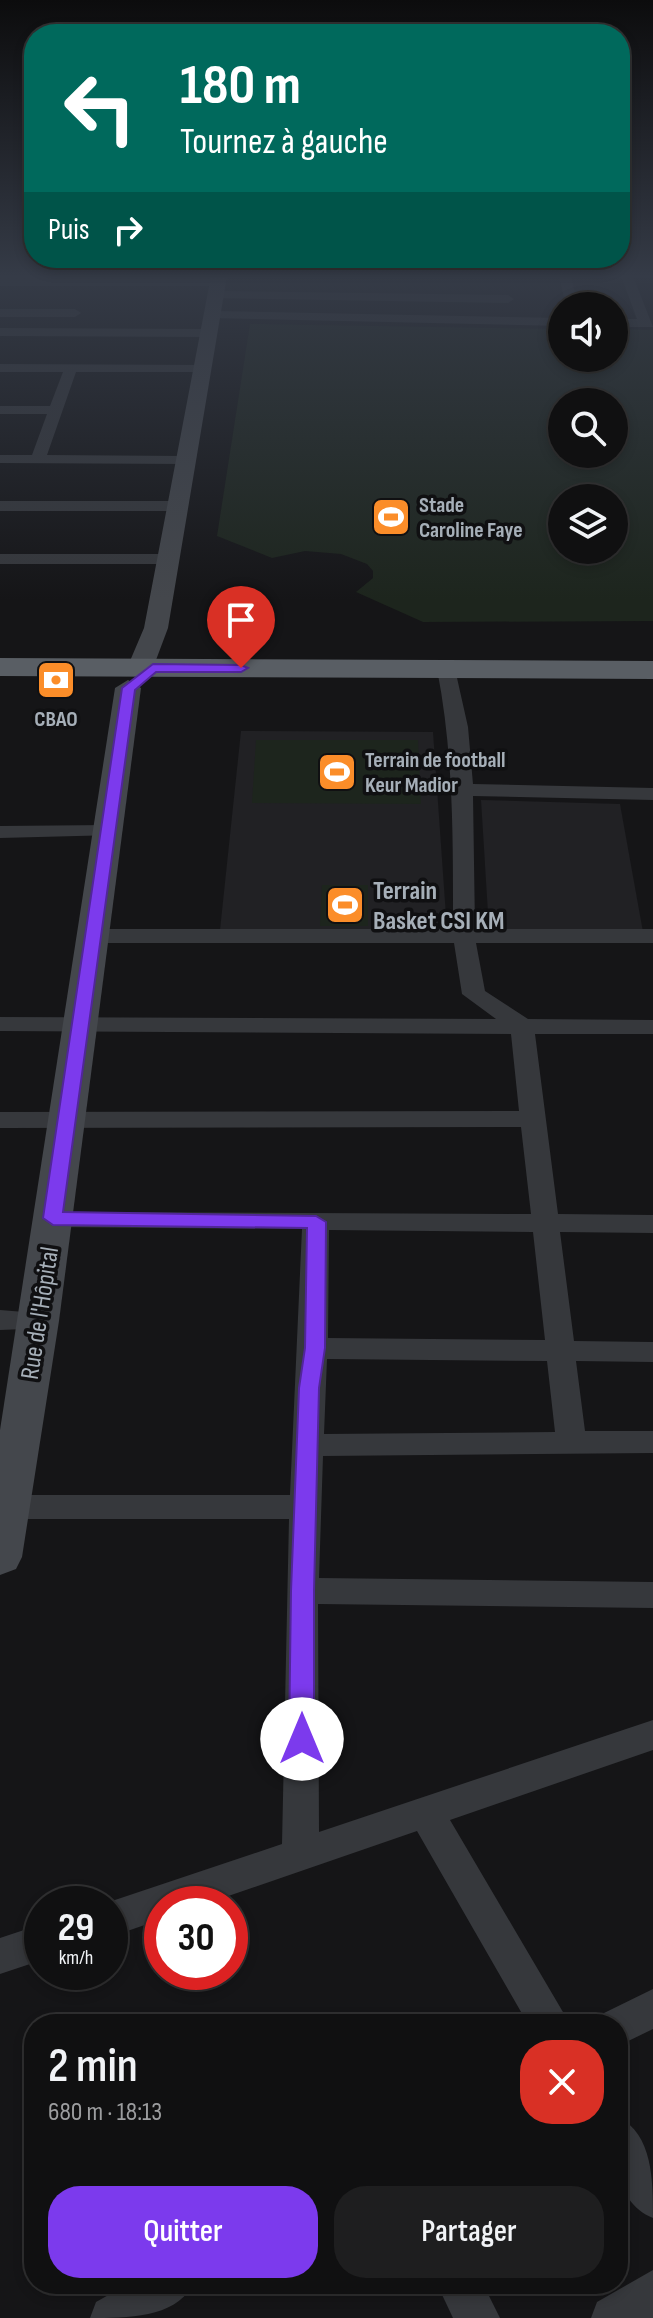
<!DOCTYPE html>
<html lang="fr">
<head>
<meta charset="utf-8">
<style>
	:root { --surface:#101011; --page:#1e1e1f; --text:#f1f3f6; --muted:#9c9d9f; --line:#303031; --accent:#7c3aed }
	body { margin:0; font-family:"Sofia Sans Condensed",sans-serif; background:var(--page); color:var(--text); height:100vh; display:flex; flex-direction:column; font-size:30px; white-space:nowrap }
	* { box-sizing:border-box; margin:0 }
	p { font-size:26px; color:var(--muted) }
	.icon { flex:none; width:44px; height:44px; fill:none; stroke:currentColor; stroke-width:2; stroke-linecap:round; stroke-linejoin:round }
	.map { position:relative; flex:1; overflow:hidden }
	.drawer { position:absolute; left:24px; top:2014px; width:604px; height:280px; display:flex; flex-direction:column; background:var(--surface); border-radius:32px; box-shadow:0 4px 12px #0003,0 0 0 2px var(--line) }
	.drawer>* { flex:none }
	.hud { position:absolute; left:24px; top:24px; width:606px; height:244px; border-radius:32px; box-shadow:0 4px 12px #0003,0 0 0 2px var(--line); background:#00695c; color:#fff; overflow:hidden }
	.fabs { position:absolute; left:548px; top:292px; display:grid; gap:16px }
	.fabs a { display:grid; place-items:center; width:80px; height:80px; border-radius:50%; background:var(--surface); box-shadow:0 4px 12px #0003,0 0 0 2px var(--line); font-size:40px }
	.speed { position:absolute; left:24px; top:1886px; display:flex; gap:16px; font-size:40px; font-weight:700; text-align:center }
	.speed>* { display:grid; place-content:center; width:104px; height:104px; border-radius:50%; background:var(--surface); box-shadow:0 4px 12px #0003,0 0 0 2px var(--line); line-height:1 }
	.speed small { font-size:20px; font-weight:400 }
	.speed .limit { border:12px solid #d22; background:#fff; color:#111 }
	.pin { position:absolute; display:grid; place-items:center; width:68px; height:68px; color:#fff; margin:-82px -34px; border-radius:50% 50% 50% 0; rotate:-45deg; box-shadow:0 0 8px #0007 }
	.pin .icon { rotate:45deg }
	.me { position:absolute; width:88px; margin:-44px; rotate:0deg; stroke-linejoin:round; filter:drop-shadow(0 0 6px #0008) }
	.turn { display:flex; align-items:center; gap:28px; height:168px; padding:0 24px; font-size:36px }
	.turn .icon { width:104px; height:104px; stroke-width:2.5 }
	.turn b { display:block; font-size:56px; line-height:68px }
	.then { display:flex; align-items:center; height:76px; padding:0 24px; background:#0003; gap:16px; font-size:30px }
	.round { display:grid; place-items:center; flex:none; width:84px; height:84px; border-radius:32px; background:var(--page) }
	.head { display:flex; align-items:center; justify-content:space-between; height:136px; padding:0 24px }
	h1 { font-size:48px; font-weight:600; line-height:60px }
	.primary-button { display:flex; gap:16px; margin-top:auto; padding:16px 24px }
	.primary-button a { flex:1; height:92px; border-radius:32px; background:var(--accent); color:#fff; font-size:32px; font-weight:600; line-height:92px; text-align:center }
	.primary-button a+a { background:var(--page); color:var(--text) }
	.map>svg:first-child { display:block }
	.built { fill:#212124 }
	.green { fill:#1d251d; fill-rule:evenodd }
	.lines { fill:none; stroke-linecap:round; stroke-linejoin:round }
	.minor { fill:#36383c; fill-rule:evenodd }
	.secondary { fill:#44474c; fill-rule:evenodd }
	.trunk { fill:#595e64; fill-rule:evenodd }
	.route { fill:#7c3aed; stroke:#51269a; stroke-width:2 }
	.labels { text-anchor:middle; stroke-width:7; stroke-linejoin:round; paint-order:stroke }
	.far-poi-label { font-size:22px; font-weight:bold; fill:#a6afb8; stroke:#101012; text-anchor:start }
	.poi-label { font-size:26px; font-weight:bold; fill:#a6afb8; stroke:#101012; text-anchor:start }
	.street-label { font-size:26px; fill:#a6afb8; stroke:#101012 }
</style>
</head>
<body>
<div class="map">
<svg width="653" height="2318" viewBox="0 0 653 2318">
	<rect width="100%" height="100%" fill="#151517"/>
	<g class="built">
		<path d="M241,731L433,732L447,930H220Z"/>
		<path d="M481,800L620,804L643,932L489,929Z"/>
	</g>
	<g class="green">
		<path d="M250,324L562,329V358H614V329L653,330V621L423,622L356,592L373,578V571L367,564L341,554L305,551L272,558L217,536ZM614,402V454H562V402ZM562,498H614V550H562Z"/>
		<path d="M256,740H418L421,804L252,803Z"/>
		<path d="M322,885H368V926H320Z"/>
	</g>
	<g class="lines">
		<g class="minor">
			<path d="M559,276H571L578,306H566Z"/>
			<path d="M621,276H633L653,327H614V319H637Z"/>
			<path d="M0,278H218L224,282L218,286H0Z"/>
			<path d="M216,291L508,295L514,299L508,303L212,298V292Z"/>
			<path d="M0,309H75L81,313L75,317H0Z"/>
			<path d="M213,311L562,318V326L209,318L207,315Z"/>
			<path d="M0,328L210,329L216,333L210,337L0,336Z"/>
			<path d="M0,364L208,365L210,368L203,372H76L47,455L186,456L193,460L186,464L0,463V455H32L47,414H0V406H50L63,372H0Z"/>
			<path d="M0,501H176L184,506L176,511H0Z"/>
			<path d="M0,554H169L177,559L169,564H0Z"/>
			<path d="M446,664L455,669L468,727L473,784L653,788V800L473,796L475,929H653V943H476L485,991L528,1019L653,1020V1034H535L558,1214L653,1215V1233L560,1232L574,1341L653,1342V1362L576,1361L585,1431H653V1453L323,1456L319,1578L653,1582V1608L318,1604L319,1832L653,1720V1750L450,1820L570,2024H528L417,1831L205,1904H162V1919L110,1937V1904H103L282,1844L289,1519H10L0,1516V1498L10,1495H290L302,1229L53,1227L43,1224L40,1218L43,1212L531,1214L521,1127L0,1128V1112L519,1111L511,1034L0,1031V1017L496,1019L462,994L454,943H94L83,936L94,929H453C453,841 454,756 437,669ZM329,1230L533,1232L545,1340L328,1338ZM327,1359L547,1361L555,1432L324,1434Z"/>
			<path d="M109,825L119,831L116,835L0,838V826Z"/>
			<path d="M0,1310L49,1314L53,1321L49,1328L0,1330Z"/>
			<path d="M42,1924V1960L0,1974V1938Z"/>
			<path d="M653,1989V2029L618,2046V2024H599L604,2013Z"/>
			<path d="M618,2117C653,2134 653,2181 653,2218C612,2201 618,2155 618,2117Z"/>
			<path d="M653,2270V2318H591L597,2302Z"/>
			<path d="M128,2284H193C176,2318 128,2318 90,2318L96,2302Z"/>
			<path d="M437,2284H483L500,2318H453Z"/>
		</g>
		<g class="secondary">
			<path d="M211,276H227L168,628L153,668L140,676L127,668L144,628Z"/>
			<path d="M128,680L141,688L59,1321L22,1557L16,1569L0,1575V1430L115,688Z"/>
		</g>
		<path class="trunk" d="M0,658L653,661V679L0,676Z"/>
	</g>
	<linearGradient id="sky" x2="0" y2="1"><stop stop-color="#0c0c0d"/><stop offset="0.46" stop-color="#353b47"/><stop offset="1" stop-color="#353b47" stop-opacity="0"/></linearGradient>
	<rect width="653" height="600" fill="url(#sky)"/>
	<path class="route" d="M153,664L241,665L248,668L241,672H156L135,690L63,1212L316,1216L326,1222L325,1348L319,1388L314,1591V1739L311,1746L302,1749L293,1746L289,1739L291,1591L299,1388L305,1348L307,1228L53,1225L43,1218L122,688Z"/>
	<defs>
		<symbol id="stadium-square" viewBox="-11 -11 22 22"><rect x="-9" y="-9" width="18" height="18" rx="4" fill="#fb8d29" stroke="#101012"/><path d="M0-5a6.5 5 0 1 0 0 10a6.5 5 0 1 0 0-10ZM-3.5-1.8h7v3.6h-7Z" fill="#fff"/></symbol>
		<symbol id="bank-square" viewBox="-11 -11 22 22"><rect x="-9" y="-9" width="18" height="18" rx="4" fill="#fb8d29" stroke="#101012"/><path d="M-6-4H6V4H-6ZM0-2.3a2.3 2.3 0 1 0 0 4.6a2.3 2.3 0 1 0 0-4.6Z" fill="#fff"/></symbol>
	</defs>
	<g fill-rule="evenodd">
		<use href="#stadium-square" x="369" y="495" width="44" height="44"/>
		<use href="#bank-square" x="34" y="658" width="44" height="44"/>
		<use href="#stadium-square" x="315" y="750" width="44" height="44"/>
		<use href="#stadium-square" x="323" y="883" width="44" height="44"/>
	</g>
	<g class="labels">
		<g class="far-poi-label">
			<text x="419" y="512">Stade<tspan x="419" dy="25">Caroline Faye</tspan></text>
			<text x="56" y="726" text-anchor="middle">CBAO</text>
			<text x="365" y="767">Terrain de football<tspan x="365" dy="25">Keur Madior</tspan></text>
		</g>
		<g class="poi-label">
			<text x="373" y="899">Terrain<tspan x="373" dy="30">Basket CSI KM</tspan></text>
		</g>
		<g class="street-label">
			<text transform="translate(39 1313) rotate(-81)" y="9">Rue de l'Hôpital</text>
		</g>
	</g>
</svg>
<div class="fabs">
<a><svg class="icon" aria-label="sound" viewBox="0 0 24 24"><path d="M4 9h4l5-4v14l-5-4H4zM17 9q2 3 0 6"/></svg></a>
<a><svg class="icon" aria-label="search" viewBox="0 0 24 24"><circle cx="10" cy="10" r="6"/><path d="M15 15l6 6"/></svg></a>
<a><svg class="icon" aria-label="layers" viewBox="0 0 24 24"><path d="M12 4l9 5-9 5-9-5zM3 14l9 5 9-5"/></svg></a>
</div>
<div class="speed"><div>29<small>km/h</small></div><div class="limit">30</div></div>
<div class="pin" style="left:241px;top:668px;background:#d93025"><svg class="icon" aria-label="arrive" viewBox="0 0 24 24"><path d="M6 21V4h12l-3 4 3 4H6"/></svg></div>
<svg class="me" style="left:302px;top:1739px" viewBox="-20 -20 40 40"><circle r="19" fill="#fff"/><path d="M0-13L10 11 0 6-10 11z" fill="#7c3aed"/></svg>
<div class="hud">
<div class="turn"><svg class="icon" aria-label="left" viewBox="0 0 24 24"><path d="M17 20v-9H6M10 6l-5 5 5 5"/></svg><div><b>180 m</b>Tournez à gauche</div></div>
<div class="then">Puis<svg class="icon" aria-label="right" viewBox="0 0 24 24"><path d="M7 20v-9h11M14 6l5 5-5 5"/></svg></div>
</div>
<section class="drawer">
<div class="head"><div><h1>2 min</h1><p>680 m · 18:13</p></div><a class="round" style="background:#d93025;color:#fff"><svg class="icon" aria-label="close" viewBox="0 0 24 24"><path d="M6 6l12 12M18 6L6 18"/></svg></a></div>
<div class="primary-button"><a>Quitter</a><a>Partager</a></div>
</section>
</div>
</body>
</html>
